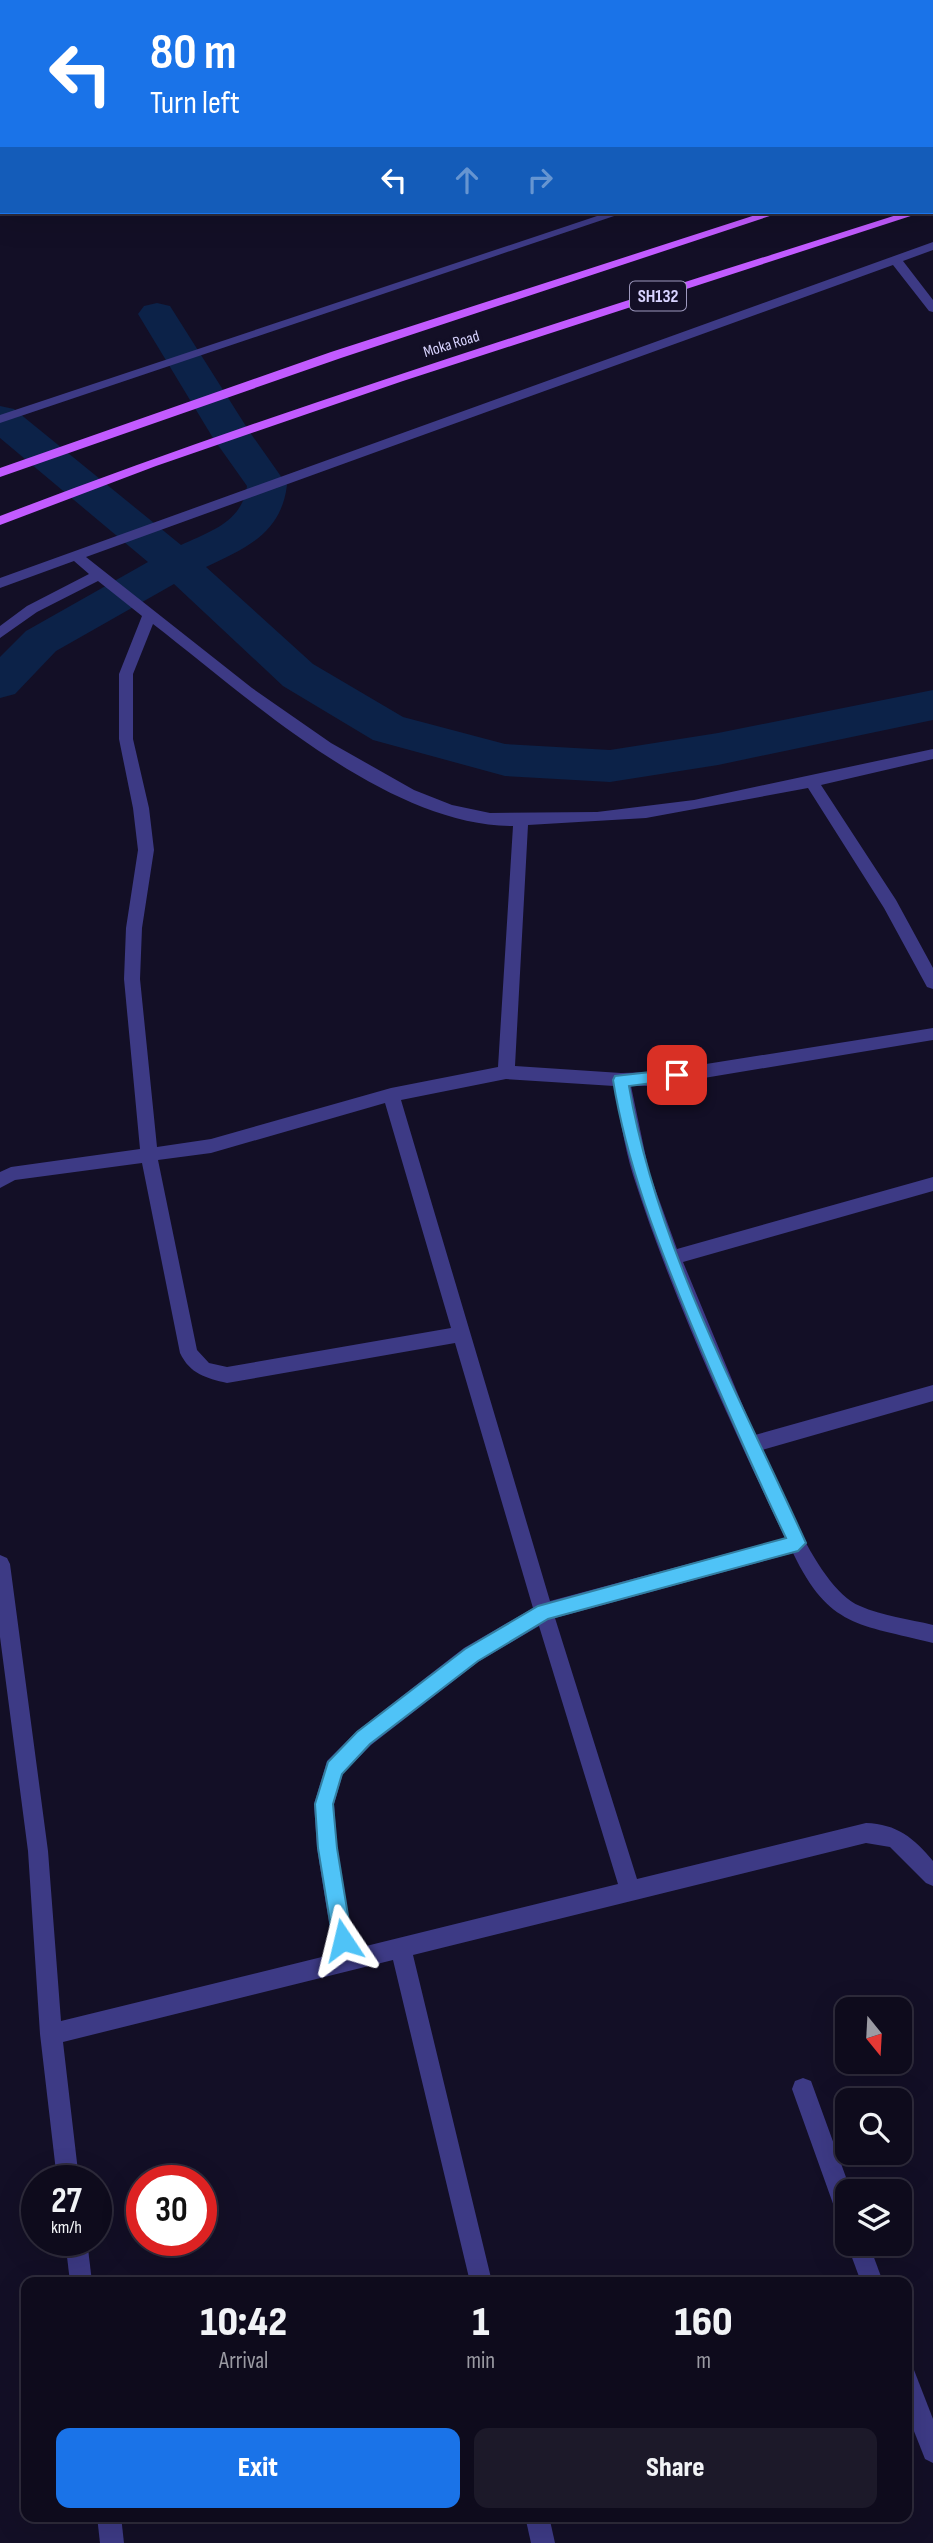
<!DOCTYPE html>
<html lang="en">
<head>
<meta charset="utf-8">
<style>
	:root { --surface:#0e0b1c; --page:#1c1929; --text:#f1f3f6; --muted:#9b9ba3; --line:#2e2b3b; --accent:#1a73e8 }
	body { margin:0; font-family:"Sofia Sans Condensed",sans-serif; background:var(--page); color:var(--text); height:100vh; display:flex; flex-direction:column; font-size:26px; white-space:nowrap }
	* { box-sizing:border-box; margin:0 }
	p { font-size:23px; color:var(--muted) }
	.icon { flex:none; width:38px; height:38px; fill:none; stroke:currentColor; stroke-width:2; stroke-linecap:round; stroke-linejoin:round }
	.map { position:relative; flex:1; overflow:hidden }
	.panel { position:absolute; left:21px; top:2277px; width:891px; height:245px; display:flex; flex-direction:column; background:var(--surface); border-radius:14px; box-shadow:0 7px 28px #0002,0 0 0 2px var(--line) }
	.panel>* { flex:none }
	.banner { position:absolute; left:0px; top:0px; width:934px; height:214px; box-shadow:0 7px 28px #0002,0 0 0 2px var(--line); background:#1a73e8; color:#fff; overflow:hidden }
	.needle { width:46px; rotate:162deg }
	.fabs { position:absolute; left:835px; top:1997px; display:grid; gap:14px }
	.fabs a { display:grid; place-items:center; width:77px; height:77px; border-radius:14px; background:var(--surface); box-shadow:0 7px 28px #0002,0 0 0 2px var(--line); font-size:35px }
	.speed { position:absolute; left:21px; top:2165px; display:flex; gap:14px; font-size:35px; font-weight:700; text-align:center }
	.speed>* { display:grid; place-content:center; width:91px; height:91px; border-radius:50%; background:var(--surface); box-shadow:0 7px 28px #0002,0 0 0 2px var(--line); line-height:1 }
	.speed small { font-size:18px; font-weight:400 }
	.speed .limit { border:10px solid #d22; background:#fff; color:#111 }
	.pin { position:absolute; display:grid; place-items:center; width:60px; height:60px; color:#fff; margin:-30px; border-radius:14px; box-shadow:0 4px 10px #0006 }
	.me { position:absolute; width:77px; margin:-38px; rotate:350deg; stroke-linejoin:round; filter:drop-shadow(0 0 5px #0008) }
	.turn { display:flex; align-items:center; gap:24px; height:147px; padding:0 35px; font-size:32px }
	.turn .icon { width:91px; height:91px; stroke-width:2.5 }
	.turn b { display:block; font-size:49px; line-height:60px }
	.lanes { display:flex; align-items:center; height:66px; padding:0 35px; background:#0003; justify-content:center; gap:35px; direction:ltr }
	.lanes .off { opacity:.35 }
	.eta { display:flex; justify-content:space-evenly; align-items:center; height:119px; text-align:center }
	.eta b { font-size:42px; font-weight:800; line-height:49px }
	.button { display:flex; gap:14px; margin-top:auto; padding:14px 35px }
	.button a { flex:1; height:80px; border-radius:14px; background:var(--accent); color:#fff; font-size:28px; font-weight:800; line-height:80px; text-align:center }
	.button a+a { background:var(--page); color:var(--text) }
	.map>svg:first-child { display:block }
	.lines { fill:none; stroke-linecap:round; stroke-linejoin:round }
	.canal { fill:#0c2248; fill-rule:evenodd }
	.minor { fill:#3d3a85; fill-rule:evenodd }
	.major { fill:#c25bff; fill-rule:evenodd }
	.route { fill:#4fc3f7; stroke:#337fa1; stroke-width:2 }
	.labels { text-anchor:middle; stroke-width:7; stroke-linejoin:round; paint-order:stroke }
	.far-street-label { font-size:16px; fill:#d9d4ff; stroke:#130f26 }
	.shield { fill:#130f26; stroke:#9e99be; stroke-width:2 }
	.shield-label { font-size:18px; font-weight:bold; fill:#d9d4ff }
</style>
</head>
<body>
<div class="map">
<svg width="933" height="2543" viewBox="0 0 933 2543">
	<rect width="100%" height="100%" fill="#130f26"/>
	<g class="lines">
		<path class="canal" d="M157,303L170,306L249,431L287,485C281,534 246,548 206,567L313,664L403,717L505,744L610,750L718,733L933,690V720L718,765L610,782L505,776L373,740L283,686L174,584L56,651L15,694L0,698V657L26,631L148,562L0,438V406L14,409L181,545C211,531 242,522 247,486L213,438L138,314L144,306Z"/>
		<g class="minor">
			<path d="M885,0H895L896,2H885Z"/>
			<path d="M609,212H626L0,423V415Z"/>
			<path d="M933,242V250L903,261L933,300V312L929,311L893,265L86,557L252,688L331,743L414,790L452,805L490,813L597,812L694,800L933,749V759L821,785L896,900L933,968V989L927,987L884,908L808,788L646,818L528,825L515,1066L621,1073L656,1072L933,1028V1040L656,1086H631L649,1172L677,1249L933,1177V1191L683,1262L755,1435L933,1385V1401L762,1450C782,1491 818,1589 860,1606C882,1616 909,1619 933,1625V1643C859,1624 829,1628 793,1553L555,1618L637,1879L866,1823C897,1824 914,1838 933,1861V1886L926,1883L890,1847L866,1843L413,1955L492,2282H470L393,1960L63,2042L79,2180H57L40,2034L28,1851L0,1637V1555L7,1558L10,1564L48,1851L61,2021L334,1954L317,1848L314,1804L327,1761L357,1731L464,1648L533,1608L455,1343L227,1383C206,1378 190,1374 180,1353L142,1163L15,1180L0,1188V1172L11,1167L140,1149L124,979L126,928L138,850L133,808L119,739V674L142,616L98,581L37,612L0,638V626L27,606L89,574L74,561L0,588V578ZM153,624C249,698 387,826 513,826L498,1067L391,1088L211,1139L157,1147L140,979L142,928L154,850L149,808L133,739V674ZM506,1079L614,1086C620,1115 624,1146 633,1175C673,1299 729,1420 785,1538L550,1601L401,1100ZM385,1103L451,1328L227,1367L209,1363L197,1350L158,1160L211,1153ZM539,1626L618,1884L354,1949L337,1848L334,1804L343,1773L371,1745L478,1662Z"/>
			<path d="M803,2078L811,2081L851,2191H847V2223L839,2220L836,2212L792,2089L795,2081Z"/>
			<path d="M65,2240H87L92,2282H70Z"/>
			<path d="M847,2244H869L883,2282H861Z"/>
			<path d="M906,2367L914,2370L933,2419V2463L925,2459L906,2411Z"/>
			<path d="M97,2516H121L124,2543H100Z"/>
			<path d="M525,2516H549L555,2543H531Z"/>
		</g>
		<g class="major">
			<path d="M765,212H782L341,358L0,477V468L331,352Z"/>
			<path d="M906,212H923L403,381L156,466L0,525V516C298,402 602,309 906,212Z"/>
		</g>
	</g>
	<path class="route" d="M677,1069L684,1075L682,1079L629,1086C656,1245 740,1397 806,1543L798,1551L548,1619L478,1661L370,1744L342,1774L333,1804L337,1848L352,1940L349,1946L343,1949L336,1946L333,1940L318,1848L315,1804L328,1762L357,1732L465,1649L538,1606L786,1538C752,1467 721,1396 691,1324C658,1244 627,1166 613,1080L615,1076Z"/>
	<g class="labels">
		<g class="far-street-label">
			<text transform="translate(451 343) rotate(-17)" y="6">Moka Road</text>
		</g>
		<rect class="shield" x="630" y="281.5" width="56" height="29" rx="5"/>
		<g class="shield-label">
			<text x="658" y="302">SH132</text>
		</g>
	</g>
</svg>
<div class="fabs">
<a><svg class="needle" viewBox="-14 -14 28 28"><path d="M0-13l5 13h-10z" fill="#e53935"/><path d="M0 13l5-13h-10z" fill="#9b9ba3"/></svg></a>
<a><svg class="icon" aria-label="search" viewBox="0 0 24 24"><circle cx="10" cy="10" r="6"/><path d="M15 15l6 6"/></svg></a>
<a><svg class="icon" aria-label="layers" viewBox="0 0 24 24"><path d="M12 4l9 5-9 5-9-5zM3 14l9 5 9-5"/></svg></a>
</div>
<div class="speed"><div>27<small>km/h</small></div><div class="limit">30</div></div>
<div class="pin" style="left:677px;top:1075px;background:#d93025"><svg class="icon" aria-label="arrive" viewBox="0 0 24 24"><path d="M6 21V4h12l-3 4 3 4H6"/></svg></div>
<svg class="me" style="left:343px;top:1940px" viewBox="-20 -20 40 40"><path d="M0-17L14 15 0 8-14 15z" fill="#4fc3f7" stroke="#fff" stroke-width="4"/></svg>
<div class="banner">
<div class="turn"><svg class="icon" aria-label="left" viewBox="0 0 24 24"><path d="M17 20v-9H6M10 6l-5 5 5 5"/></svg><div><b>80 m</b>Turn left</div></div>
<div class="lanes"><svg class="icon" aria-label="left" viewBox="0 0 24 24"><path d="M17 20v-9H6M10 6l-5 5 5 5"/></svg><svg class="icon off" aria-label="ahead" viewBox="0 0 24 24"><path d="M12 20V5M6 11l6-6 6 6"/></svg><svg class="icon off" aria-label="right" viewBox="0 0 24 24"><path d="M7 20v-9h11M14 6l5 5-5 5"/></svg></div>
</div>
<section class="panel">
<div class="eta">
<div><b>10:42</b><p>Arrival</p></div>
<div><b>1</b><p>min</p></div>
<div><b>160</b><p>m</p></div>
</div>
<div class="button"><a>Exit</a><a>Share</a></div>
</section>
</div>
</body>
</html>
